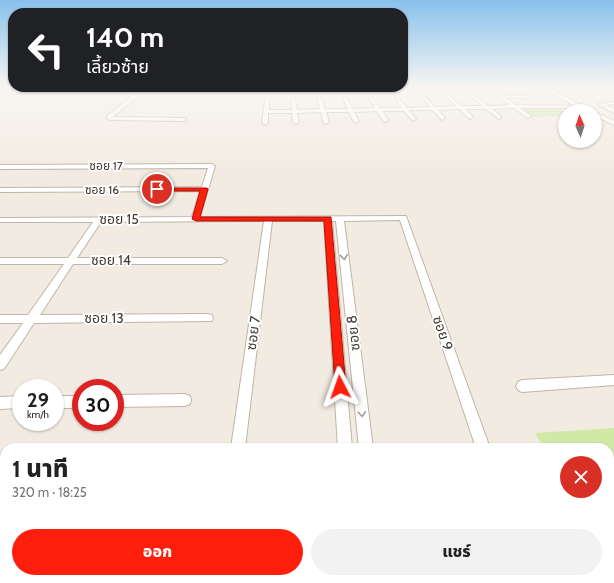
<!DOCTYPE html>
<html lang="th">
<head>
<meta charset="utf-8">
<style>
	:root { --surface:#fff; --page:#f2f2f2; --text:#222; --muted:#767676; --accent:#ff1d0b }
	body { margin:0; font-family:Cabin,"Noto Sans Thai",sans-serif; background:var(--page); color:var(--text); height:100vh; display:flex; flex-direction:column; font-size:15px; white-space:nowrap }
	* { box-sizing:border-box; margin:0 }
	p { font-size:13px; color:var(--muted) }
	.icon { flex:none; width:22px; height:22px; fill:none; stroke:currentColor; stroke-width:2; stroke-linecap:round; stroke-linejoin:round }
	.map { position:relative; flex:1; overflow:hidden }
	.sheet { position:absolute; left:0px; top:443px; width:614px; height:140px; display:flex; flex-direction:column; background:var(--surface); border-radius:16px 16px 0 0; box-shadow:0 1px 3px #0004 }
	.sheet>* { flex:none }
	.hud { position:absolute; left:8px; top:8px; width:400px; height:84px; border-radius:16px; box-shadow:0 1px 3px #0004; background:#202124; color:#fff; overflow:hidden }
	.needle { width:26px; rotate:357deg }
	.fabs { position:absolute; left:558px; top:104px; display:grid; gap:8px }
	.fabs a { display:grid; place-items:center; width:44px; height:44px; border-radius:50%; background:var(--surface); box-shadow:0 1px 3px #0004; font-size:20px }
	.speed { position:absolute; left:12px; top:379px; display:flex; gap:8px; font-size:20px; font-weight:700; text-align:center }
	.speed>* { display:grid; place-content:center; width:52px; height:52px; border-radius:50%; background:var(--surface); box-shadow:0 1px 3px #0004; line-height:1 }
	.speed small { font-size:10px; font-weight:400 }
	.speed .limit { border:6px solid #d22; background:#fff; color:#111 }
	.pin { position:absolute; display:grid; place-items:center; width:34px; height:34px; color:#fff; margin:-17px; border:2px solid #fff; border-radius:50%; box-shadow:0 1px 4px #0007 }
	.me { position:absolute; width:44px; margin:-22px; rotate:356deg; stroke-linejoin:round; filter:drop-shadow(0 0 3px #0008) }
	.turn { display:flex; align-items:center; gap:14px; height:84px; padding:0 12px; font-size:18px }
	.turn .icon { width:52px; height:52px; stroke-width:2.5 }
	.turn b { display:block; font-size:28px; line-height:34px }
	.round { display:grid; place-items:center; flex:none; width:42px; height:42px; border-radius:21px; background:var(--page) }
	.head { display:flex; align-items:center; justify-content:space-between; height:68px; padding:0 12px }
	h1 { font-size:24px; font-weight:800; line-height:30px }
	.cta { display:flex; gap:8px; margin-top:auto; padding:8px 12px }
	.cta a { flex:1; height:46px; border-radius:24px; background:var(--accent); color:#fff; font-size:16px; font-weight:800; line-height:46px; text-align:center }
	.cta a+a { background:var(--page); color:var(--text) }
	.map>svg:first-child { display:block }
	.green { fill:#d0e9a7 }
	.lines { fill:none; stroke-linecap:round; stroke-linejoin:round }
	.minor-casing { stroke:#c0b5a7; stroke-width:2 }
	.tertiary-casing { stroke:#c0b5a7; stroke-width:2 }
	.minor { fill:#fff; fill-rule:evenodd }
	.tertiary { fill:#fff; fill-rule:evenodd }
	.oneway { stroke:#a19d98 }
	.route { fill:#ff1d0b; stroke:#a61307 }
	.labels { text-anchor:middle; stroke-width:4; stroke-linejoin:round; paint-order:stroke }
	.far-street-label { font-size:12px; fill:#433b32; stroke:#fff }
	.street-label { font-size:14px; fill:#433b32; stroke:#fff }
</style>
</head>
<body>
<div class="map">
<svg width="614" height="583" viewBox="0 0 614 583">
	<rect width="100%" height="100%" fill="#f2ebe1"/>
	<g class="green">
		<path d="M557,108L565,112V116L531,117L520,109Z"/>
		<path d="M614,428V560L609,552V448H544L535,433Z"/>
	</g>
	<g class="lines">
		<defs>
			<g id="minor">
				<path d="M143,88H148L113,117L184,118L186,119V121L110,120L107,118V116L133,95L0,93V91L137,93Z"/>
				<path d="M569,88H614V89L548,91L546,90Z"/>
				<path d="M497,93L502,96H528L530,97L528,98H506L516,105L581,106L583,107L581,108H520L530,115L531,116L528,118L514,108L492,109L501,116V118L499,119L486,109H465L473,117L470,119L459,109L438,110L445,118L442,120L432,110H409L416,119L413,121L404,111H382L388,120L385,122L383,121L377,111L354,112L359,121L356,123L353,121L349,112H326L329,122L326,124L323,122L321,112L297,113L299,122L296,124L293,122L292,113H268V123L265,125L262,123L265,100L267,99L269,100V110H292L291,99L293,98L295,99L297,110L320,109L317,98L319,97L321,98L325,109H348L343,98L345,97L347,98L353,109L375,108L369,97L371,96L380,108H402L395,97L397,96L407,108L430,107L421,96L423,95L435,107L456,106L446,96L448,95L462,106H482L470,96L472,94L488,106L510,105L495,95Z"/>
				<path d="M614,102V104L605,105L614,109V113L597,104Z"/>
				<path d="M212,164L215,166L200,217L406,216L490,448H476L400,220L344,221L373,448H359L336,221H332L352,448H338L324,221H272L245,448H231L264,221L101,222L77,258H222L227,261L222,264H73L40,315L208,314L212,315L213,318L212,321L34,323L4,369L0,370V355L23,323H0V315H28L64,264H0V258H68L93,222H0V218L192,217L200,191L0,192V188L202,187L208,168L0,169V165Z"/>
				<path d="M614,375V385L522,392L518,390L516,386L518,382L522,380Z"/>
				<path d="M185,394L190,396L191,400L190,404L185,406L115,407V395Z"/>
				<path d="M21,396V408L0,409V397Z"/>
				<rect x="55" y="396" width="26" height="12"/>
				<rect x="0" y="557" width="5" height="18"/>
				<path d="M92,578H110L108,583H90Z"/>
				<rect x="212" y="578" width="18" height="5"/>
				<rect x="345" y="578" width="18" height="5"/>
				<path d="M370,578H388L389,583H371Z"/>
				<path d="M525,578H543L545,583H527Z"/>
			</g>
			<g id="tertiary">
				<path d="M541,88H548L593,111H585Z"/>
				<path d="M595,112L614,121V125L595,116Z"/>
			</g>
		</defs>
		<use href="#minor" class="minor-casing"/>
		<use href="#tertiary" class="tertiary-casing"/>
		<use href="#minor" class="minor"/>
		<use href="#tertiary" class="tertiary"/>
	</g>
	<defs><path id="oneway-chevron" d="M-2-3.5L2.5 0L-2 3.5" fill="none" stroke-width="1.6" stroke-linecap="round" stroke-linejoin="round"/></defs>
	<g class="oneway">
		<use href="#oneway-chevron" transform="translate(344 257) rotate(84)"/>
		<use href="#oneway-chevron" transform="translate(362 414) rotate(84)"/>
	</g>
	<linearGradient id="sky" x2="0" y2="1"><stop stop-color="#88c1ec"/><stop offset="0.52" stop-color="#f9f6f2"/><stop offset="1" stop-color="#f9f6f2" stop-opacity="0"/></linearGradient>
	<rect width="614" height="170" fill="url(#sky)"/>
	<path class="route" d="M155,188H207L208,189L200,217H331L346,387L345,390L340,392L336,390L335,387L324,221H196L192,219L200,191H155Z"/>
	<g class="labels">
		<g class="far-street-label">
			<text x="106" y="170">ซอย 17</text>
			<text x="102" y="194">ซอย 16</text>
		</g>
		<g class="street-label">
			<text x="119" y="224">ซอย 15</text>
			<text x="111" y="265">ซอย 14</text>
			<text x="104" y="323">ซอย 13</text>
			<text transform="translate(253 333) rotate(-82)" y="5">ซอย 7</text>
			<text transform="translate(353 333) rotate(-96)" y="5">ซอย 8</text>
			<text transform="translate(443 333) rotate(71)" y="5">ซอย 9</text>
		</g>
	</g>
</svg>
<div class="fabs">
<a><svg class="needle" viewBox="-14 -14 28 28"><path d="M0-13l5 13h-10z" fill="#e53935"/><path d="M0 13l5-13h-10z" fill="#767676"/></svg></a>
</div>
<div class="speed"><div>29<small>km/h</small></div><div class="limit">30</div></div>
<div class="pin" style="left:157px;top:189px;background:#d93025"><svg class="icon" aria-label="arrive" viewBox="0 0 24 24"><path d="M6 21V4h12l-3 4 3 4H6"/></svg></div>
<svg class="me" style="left:340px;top:387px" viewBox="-20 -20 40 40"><path d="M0-17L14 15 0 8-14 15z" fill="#ff1d0b" stroke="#fff" stroke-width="4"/></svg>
<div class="hud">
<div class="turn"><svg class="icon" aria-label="left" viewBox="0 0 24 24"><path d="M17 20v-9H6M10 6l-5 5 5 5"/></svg><div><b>140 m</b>เลี้ยวซ้าย</div></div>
</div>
<section class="sheet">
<div class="head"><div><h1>1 นาที</h1><p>320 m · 18:25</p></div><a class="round" style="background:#d93025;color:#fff"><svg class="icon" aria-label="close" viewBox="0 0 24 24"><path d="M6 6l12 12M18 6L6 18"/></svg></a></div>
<div class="cta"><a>ออก</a><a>แชร์</a></div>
</section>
</div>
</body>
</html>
